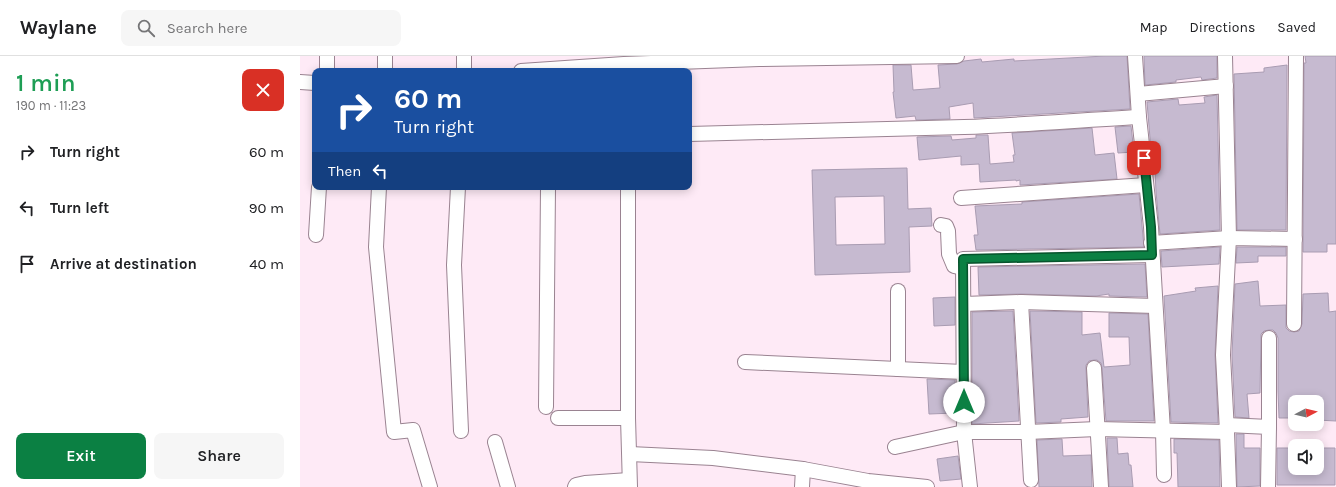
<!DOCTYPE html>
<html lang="en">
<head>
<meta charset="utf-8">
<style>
	:root { --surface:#fff; --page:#f6f6f6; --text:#202124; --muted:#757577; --line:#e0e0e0; --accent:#0b8043 }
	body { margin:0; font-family:Karla,sans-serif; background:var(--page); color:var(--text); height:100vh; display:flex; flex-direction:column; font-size:15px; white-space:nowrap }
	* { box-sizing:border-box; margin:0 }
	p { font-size:13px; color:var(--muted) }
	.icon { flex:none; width:22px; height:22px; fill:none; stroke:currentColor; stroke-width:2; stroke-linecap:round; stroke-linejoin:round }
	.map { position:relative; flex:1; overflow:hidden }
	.details { display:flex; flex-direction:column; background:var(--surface); width:300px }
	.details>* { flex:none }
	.top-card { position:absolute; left:12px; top:12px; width:380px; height:122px; border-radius:8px; box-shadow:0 2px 10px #0003; background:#1a4fa0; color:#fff; overflow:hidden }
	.needle { width:26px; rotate:83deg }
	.tools { position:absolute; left:988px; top:339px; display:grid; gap:8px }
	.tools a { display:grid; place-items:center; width:36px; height:36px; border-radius:8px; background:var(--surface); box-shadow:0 2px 10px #0003; font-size:20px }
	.pin { position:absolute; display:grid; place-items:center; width:34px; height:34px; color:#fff; margin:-17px; border-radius:8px; box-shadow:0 2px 6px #0006 }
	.me { position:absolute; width:44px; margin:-22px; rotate:0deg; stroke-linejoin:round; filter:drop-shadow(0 0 3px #0008) }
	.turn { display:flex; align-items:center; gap:14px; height:84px; padding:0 16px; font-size:18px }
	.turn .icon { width:52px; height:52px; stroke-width:2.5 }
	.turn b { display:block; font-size:28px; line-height:34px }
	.then { display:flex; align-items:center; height:38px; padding:0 16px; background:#0003; gap:8px; font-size:15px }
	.round { display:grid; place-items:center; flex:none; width:42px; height:42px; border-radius:8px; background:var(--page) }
	.summary { display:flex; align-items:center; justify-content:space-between; height:68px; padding:0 16px }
	h1 { font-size:24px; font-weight:600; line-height:30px; color:#1e9e55 }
	.primary-button { display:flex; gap:8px; margin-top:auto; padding:8px 16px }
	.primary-button a { flex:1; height:46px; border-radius:8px; background:var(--accent); color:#fff; font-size:16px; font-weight:600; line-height:46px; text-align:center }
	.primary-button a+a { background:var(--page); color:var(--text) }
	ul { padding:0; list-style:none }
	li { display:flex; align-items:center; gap:12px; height:56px; padding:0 16px }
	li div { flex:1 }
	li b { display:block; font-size:15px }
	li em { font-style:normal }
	header { display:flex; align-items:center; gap:24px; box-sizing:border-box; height:56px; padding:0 20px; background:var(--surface); border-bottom:1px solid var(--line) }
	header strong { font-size:19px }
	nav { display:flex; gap:22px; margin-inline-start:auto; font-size:14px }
	.search { width:280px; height:36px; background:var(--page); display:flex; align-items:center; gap:10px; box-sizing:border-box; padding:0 14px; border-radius:8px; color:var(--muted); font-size:15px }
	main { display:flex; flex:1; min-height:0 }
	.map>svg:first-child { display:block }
	.building { fill:#c6bad0; stroke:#a99cb2; fill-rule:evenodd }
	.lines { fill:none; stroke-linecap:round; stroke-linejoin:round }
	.minor-casing { stroke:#9a8391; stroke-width:16 }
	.minor { stroke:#fff; stroke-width:14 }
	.route-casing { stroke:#07532c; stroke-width:10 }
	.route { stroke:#0b8043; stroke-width:7 }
</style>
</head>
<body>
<header>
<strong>Waylane</strong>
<div class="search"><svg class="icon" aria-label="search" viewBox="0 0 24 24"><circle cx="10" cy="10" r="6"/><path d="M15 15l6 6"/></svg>Search here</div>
<nav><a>Map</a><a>Directions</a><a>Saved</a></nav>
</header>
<main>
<section class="details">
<div class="summary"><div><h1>1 min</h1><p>190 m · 11:23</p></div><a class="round" style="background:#d93025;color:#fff"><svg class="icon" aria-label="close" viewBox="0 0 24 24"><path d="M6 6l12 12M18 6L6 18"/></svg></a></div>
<ul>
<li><svg class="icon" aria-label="right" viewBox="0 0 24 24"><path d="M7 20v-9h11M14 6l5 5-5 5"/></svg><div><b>Turn right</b></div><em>60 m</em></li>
<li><svg class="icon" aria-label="left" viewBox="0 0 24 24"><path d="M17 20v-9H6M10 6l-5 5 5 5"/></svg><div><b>Turn left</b></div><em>90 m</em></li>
<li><svg class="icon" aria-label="arrive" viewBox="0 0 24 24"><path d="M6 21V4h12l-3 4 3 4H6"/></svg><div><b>Arrive at destination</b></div><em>40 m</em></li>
</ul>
<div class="primary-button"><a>Exit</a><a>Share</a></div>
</section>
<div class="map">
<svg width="1036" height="431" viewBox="0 0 1036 431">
	<rect width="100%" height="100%" fill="#feeaf6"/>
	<g class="building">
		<path d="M805,0H827L830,53L674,62L673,47L649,51L650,63L616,64L615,60L596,62L593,36H594L593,9H611L613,34L640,32L638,9L657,8L664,5L681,3L682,6L714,3V5Z"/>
		<path d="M844,0H917V22L902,24L901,21L876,24V26L845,29Z"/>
		<path d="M1005,0H1036V188H1027V196H1003L1004,7H1006Z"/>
		<path d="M987,9L986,174H937L934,18L964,16V12Z"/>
		<path d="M917,39L920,174L860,178L856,136L854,94H851L847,46L878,43L879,49L905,47L904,41Z"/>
		<path d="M831,70L834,96L818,97L815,71Z"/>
		<path d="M792,72L795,99L814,97L817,123L720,129V124L716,125V124L680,126L679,108L661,109V100L619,104L617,81L651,80L652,84L676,82V79H688L690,108L714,106L713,99H715L712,77Z"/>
		<path d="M607,112L608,153L631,152L632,170L609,171L610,216L515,219L512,114ZM584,140L585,188L536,189L535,141Z"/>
		<path d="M839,138L844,191L676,194L674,179H678L675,150L722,148V146Z"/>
		<path d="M920,191L919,208L862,211L861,195Z"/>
		<path d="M937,191H986V200H958V206L936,207Z"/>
		<path d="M845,208L847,241L809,240V238L796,240L721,238L679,239L678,211Z"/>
		<path d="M958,225L960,250L986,249V272L989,275L994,276L999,275L1002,268L1003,238L1028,237L1029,256L1036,255V365L1017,364V346H995V362H979L978,335V282L976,277L973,274H969L964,275L961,278V282L960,337L947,338L949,362L935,361L932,299L935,228Z"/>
		<path d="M918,230L915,299L918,367L871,366L864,240L896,235L895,232Z"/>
		<path d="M655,241V269L634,270L633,242Z"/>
		<path d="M713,255L719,365L672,368V256Z"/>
		<path d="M730,255L782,256V279L800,277L804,311L830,309L829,281H809V257L848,258L854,365H806L802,312L801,307L797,304H794L789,305L786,309V312L788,361L761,363V366L736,367Z"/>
		<path d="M627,323L655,324V357L629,358Z"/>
		<path d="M936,378H944V392H960V430L937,431Z"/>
		<path d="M807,382H817L818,398L828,397L829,409H831L833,431H809Z"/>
		<path d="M762,383L763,400L791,399L792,431H739L737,384Z"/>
		<path d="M874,383L919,384L920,431H878L877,397H874Z"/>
		<path d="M977,392H995V412H1017V392H1035V429H977Z"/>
		<path d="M658,400L661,423L640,425L637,403Z"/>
	</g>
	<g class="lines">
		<defs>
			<g id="minor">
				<path d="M85,0V15"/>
				<path d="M164,0V15"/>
				<path d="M835,0L839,61L851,171L863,375L864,419"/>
				<path d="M27,15V0"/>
				<path d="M221,15L324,8L459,3L657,0"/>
				<path d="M0,26L15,27"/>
				<path d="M838,38L926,30"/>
				<path d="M389,78C481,75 573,74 664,71C723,69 781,64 839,61"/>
				<path d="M79,131L76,191L94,376L113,374L130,431"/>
				<path d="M158,131L154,209L161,375"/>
				<path d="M328,131V362L330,431"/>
				<path d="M661,142L846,129"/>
				<path d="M641,169L646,170L648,175L649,198L654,210L663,212"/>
				<path d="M16,179L19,131"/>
				<path d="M851,187L929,182L995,183"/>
				<path d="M721,246L731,424"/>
				<path d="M664,248L721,246L855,250"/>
				<path d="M994,268L996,0"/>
				<path d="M445,306L663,316"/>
				<path d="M794,312L801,431"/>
				<path d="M598,313V235"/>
				<path d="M246,351L248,131"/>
				<path d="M258,362H328"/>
				<path d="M927,369L969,371L968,431"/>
				<path d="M969,371V282"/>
				<path d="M927,376L929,431"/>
				<path d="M195,386L208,431"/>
				<path d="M595,391L664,376H728L797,373L927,376L923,299L929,182L925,0"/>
				<path d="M330,398L413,402L503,413L568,425L627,431"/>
				<path d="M275,431L276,429L285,427L329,424"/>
				<path d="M502,431L503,413"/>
				<path d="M670,431L664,376L663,203L852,199"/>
			</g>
		</defs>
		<use href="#minor" class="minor-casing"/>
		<use href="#minor" class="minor"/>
	</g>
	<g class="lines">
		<defs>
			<path id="route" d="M664,346L663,203L852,199L851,171L844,102"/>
		</defs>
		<use href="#route" class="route-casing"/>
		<use href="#route" class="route"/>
	</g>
</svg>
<div class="tools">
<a><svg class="needle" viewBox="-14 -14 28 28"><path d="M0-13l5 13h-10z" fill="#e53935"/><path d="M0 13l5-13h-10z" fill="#757577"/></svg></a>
<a><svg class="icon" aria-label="sound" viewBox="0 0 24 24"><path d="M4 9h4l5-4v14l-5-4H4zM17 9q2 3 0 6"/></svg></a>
</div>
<div class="pin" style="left:844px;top:102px;background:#d93025"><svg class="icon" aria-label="arrive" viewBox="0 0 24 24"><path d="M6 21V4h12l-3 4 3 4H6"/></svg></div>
<svg class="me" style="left:664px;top:346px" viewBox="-20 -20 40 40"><circle r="19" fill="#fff"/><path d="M0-13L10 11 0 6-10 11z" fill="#0b8043"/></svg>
<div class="top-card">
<div class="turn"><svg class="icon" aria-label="right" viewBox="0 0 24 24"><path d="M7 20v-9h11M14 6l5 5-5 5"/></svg><div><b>60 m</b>Turn right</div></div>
<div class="then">Then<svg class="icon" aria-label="left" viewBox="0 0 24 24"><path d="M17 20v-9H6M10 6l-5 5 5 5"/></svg></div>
</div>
</div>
</main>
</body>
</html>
